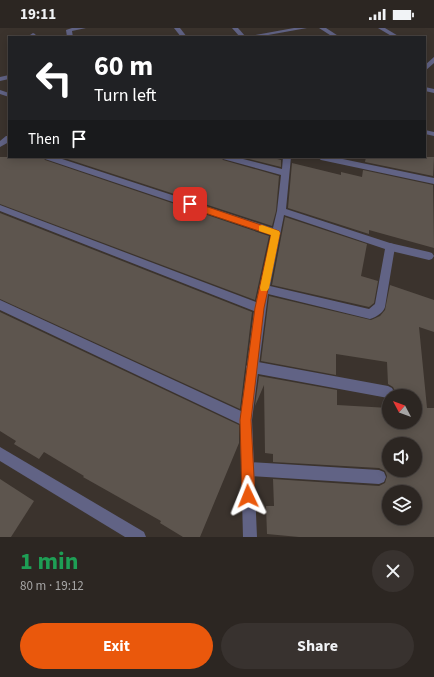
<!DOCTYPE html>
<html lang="en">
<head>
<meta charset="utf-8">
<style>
	:root { --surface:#2c2622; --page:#38322f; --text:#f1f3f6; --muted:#a6a5a5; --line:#484340; --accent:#ea580c }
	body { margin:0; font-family:"Source Sans 3",sans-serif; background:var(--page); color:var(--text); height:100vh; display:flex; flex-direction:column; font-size:15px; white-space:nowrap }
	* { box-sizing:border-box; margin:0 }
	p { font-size:13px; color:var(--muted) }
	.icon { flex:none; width:22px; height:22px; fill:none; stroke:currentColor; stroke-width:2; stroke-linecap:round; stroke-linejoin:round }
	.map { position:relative; height:509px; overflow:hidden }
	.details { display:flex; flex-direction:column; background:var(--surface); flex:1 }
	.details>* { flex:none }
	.banner { position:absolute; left:8px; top:8px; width:418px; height:122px; border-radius:0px; box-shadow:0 2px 10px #0003,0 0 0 1px var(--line); background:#202124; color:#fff; overflow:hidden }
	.needle { width:26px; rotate:311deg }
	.tools { position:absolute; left:382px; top:361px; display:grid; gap:8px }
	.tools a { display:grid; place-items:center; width:40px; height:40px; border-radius:50%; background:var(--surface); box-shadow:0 2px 10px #0003,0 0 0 1px var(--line); font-size:20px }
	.pin { position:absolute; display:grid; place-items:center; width:34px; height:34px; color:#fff; margin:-17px; border-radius:8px; box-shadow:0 2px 6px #0006 }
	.me { position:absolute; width:44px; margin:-22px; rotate:358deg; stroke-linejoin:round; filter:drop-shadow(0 0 3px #0008) }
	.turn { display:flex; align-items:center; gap:14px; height:84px; padding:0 20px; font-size:18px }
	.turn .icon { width:52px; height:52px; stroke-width:2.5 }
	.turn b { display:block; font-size:28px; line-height:34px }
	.then { display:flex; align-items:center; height:38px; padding:0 20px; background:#0003; gap:8px; font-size:15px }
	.round { display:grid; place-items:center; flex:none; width:42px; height:42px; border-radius:21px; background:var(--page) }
	.summary { display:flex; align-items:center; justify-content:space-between; height:68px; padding:0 20px }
	h1 { font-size:24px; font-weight:700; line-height:30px; color:#1e9e55 }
	.primary-button { display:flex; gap:8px; margin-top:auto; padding:8px 20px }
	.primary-button a { flex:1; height:46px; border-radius:24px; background:var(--accent); color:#fff; font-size:16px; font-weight:700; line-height:46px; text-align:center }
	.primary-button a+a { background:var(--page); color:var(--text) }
	.status { display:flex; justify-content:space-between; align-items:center; height:28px; padding:0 20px; background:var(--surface); direction:ltr }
	.status svg { height:11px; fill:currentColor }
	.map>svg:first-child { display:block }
	.building { fill:#5d554e; fill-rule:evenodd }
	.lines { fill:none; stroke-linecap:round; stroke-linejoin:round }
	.service { fill:#616385; fill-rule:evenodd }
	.minor { fill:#616385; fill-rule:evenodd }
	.route { fill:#ea580c; stroke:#983908 }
	.slow { fill:#f59e0b }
</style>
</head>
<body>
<div class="status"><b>19:11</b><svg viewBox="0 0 49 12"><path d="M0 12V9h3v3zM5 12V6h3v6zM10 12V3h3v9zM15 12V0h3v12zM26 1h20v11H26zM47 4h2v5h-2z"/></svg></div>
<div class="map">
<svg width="434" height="509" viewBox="0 0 434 509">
	<rect width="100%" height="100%" fill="#3b332d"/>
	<g class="building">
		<path d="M0,129H43L45,132L269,208L255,272L0,176Z"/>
		<path d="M61,129H221L223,132L279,148L276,183L272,198Z"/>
		<path d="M241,129H270L281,132V139Z"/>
		<path d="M366,129H434L433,148L365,134Z"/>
		<path d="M292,135L341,147V144L362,149L363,142L433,157L434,220L369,202V206L288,180Z"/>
		<path d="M0,185L252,284L240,381L0,271Z"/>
		<path d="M285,189L367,216L361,248L378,253L374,275L369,279L272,257Z"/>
		<path d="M390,257L434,272V304L419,299L427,380H434V509H299L267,506L266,478H274L273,451L379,458L385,455L387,448L385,443L379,440L273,434V426L265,425L264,357L255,378L259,348L337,362V377L389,380V371V394H415V368H394L395,363L393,359L388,356L387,334L336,326V347L261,333L269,268L371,292L380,288L385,282ZM389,416H415V442H389ZM389,464H415V490H389Z"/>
		<path d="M0,284L239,397V415L200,509H183L160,495L161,493L83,449L84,448L44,424L39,431L14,416L16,413L0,403Z"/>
		<path d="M0,451L34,473L11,509H0Z"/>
	</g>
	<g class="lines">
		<g class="service">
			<path d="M232,0H238L246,9H240Z"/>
			<path d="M319,0H326L340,9H333Z"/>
			<path d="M378,0H385L400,9H393Z"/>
			<path d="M33,5L35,6L37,9H31L30,7Z"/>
			<path d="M390,215L429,224L432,225L434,228L432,231L429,232L387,222L385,219L387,216Z"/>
			<path d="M252,333L388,358L392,360L394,364L392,368H389L388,370L252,345L248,343L246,339L248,335Z"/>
			<path d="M248,434L379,442L384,444L386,449L384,454L379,456L248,448L243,446L241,441L243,436Z"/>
		</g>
		<g class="minor">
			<path d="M72,0H86L72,3L73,9H67L66,2Z"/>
			<path d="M174,0H180L187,9H181Z"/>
			<path d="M294,0H307L257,9H244Z"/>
			<path d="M434,29V35L425,43V37Z"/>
			<path d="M9,47V51L0,53V49Z"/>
			<path d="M425,59L434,61V65L425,63Z"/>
			<path d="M0,62L9,65V69L0,66Z"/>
			<path d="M425,102L434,104V108L425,106Z"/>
			<path d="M6,108H9V114L0,119V113Z"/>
			<path d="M44,129H56L273,200L277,183L281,147L223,131L222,129H235L282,141L283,129H291L286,181L393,216L395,219L385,279C383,285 376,289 370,291L268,266L252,392L257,509H243L240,396L0,282V272L241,383L254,283L0,183V177L256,274L271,207L45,131ZM284,187L385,221L375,276L369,281L270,258Z"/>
			<path d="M317,129H333L434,150V156L321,132Z"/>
			<path d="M0,419L144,504L146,509H125L0,433Z"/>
		</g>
	</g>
	<path class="route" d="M187,174H193L279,203L280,205L264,280L251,392L255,468L253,473L248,474L244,473L242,468L240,392L255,280L271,207L187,179Z"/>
	<path class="slow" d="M262,197L279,203L280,205L269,260L267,263H261L260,260L271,207L259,203V198Z"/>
</svg>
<div class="tools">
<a><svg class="needle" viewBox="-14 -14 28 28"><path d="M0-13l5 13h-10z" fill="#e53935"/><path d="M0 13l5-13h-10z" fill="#a6a5a5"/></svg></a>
<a><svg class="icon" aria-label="sound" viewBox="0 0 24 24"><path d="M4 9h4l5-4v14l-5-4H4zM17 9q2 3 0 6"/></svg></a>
<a><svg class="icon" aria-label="layers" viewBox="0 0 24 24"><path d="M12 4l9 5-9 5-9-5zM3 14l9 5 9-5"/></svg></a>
</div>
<div class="pin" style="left:190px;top:176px;background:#d93025"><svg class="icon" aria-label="arrive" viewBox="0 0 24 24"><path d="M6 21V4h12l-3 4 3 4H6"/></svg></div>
<svg class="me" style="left:248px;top:468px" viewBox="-20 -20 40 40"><path d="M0-17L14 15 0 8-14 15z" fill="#ea580c" stroke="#fff" stroke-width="4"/></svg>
<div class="banner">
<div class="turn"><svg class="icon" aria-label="left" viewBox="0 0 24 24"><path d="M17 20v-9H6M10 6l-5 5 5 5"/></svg><div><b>60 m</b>Turn left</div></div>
<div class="then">Then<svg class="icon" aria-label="arrive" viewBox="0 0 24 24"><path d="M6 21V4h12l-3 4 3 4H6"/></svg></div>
</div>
</div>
<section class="details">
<div class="summary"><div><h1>1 min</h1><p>80 m · 19:12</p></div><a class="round"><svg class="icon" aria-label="close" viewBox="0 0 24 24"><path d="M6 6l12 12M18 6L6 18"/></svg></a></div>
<div class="primary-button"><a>Exit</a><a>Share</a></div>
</section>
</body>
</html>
